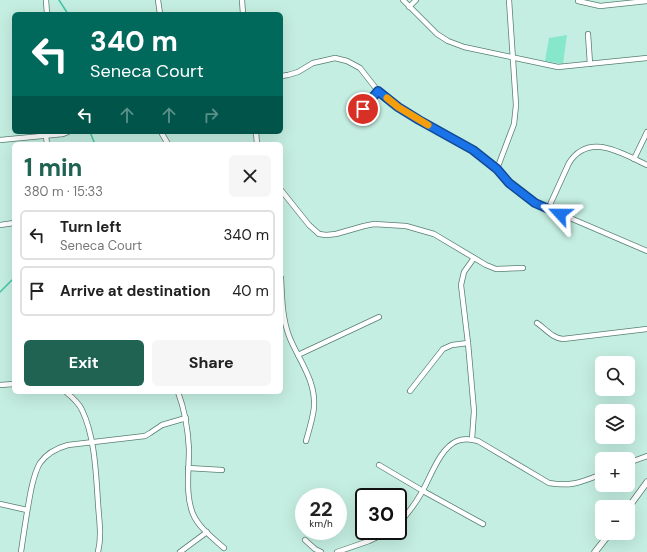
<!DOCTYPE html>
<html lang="en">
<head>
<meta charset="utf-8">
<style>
	:root { --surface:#fff; --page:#f6f6f6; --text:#222; --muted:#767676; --line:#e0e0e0; --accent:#216353 }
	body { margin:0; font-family:"DM Sans",sans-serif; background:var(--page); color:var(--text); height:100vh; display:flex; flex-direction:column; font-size:15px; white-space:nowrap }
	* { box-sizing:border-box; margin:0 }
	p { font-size:13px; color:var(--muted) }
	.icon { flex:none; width:22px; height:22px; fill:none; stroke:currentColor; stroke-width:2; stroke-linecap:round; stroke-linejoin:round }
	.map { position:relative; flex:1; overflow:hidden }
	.details { position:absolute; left:12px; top:142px; width:271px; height:252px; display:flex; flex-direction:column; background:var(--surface); border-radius:6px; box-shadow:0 4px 16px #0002 }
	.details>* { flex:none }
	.top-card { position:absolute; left:12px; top:12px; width:271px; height:122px; border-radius:6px; box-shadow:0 4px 16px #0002; background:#00695c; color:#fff; overflow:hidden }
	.buttons { position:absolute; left:595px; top:356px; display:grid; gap:8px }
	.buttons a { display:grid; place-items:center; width:40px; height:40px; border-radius:6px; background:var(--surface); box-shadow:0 4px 16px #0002; font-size:20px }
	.speed { position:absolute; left:295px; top:488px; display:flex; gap:8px; font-size:20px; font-weight:700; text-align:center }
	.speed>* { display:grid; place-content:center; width:52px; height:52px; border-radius:50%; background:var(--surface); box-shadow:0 4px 16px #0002; line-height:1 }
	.speed small { font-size:10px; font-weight:400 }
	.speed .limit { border:2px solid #111; border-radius:6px; background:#fff; color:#111 }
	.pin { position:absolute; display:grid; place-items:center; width:34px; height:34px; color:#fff; margin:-17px; border:2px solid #fff; border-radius:50%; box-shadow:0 1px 4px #0007 }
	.me { position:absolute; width:44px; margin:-22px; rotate:294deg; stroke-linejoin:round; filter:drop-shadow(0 0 3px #0008) }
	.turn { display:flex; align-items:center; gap:14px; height:84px; padding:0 12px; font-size:18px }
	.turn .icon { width:52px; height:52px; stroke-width:2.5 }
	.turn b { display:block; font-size:28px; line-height:34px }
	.lanes { display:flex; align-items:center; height:38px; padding:0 12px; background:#0003; justify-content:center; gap:20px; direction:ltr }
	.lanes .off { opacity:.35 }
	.round { display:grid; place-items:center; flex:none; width:42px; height:42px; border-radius:6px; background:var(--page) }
	.summary { display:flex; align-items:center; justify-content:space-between; height:68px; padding:0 12px }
	h1 { font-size:24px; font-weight:700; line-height:30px; color:var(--accent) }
	.action { display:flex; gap:8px; margin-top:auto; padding:8px 12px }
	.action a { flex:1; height:46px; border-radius:6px; background:var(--accent); color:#fff; font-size:16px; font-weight:700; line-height:46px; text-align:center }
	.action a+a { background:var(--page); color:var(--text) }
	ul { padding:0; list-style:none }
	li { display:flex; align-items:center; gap:12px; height:50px; margin:0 8px 6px; padding:0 4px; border:2px solid var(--line); border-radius:6px }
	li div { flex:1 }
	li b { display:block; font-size:15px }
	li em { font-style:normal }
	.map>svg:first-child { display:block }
	.green { fill:#87e7cb }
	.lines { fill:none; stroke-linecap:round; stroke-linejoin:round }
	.stream { stroke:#41c5a5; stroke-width:1.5 }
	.minor-casing { stroke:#587f73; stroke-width:6 }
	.tertiary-casing { stroke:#587f73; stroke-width:7 }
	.minor { stroke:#fff; stroke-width:4.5 }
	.tertiary { stroke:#fff; stroke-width:5.5 }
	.route-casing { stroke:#114b97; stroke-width:10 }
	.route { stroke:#1a73e8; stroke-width:7 }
	.slow { stroke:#f59e0b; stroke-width:7 }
</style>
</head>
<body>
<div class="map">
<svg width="647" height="552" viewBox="0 0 647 552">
	<rect width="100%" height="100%" fill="#c4eee1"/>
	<path class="green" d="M567,35L563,64L545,61L549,38Z"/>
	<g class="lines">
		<g class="stream">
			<path d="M59,0L68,14"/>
			<path d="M90,132L95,144"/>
			<path d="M0,292L14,278"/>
		</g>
		<defs>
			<g id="minor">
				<path d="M46,0L47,14"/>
				<path d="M158,0L160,14"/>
				<path d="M242,0L243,14"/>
				<path d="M403,0L437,34L448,41L464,47L558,67L647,58"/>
				<path d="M578,1L600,6L647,1"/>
				<path d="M409,7L416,0"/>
				<path d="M588,34L590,64"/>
				<path d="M281,76L288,75L298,72L313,63L322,61L335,58L347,61L360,68L378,91L398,107L419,120L473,150L497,169L509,183L535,203L647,251"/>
				<path d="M355,119L378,91"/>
				<path d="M161,132L168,144"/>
				<path d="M256,132L257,144"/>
				<path d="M46,136L47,144"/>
				<path d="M0,140L63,134L68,132"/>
				<path d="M634,159L647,132"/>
				<path d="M497,169L514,124L516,105L509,0"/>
				<path d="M281,190L309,225L319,234L326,235L336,234L364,226L374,224L406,226L434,234L486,265L496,269L523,268"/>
				<path d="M548,209L569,163C589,132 621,153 647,165"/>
				<path d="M0,225L14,223"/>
				<path d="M281,278C282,297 282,317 289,336C298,359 316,380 314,407C313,418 309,430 306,441"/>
				<path d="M537,323C546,329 552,338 563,339L647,329"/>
				<path d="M298,355L379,317"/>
				<path d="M0,385L14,384"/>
				<path d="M410,391L443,349L452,345L468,343"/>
				<path d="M66,392C72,397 79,403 82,410C95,437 96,474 98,503C99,520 102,536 98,552"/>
				<path d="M178,392C185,411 188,429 189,449C189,470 185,494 193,514C199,528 213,538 224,548"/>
				<path d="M472,439L474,411L468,343L461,285L464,272L474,258"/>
				<path d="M628,463L647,456"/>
				<path d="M379,465L423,491L483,524"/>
				<path d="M188,468L222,470"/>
				<path d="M0,504L27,510"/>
				<path d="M398,524C408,514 415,504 422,492C431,476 440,448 457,441C464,438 471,439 478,441L549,483C571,487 582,482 602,474"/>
				<path d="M305,540L315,549L321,552"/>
				<path d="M21,552C24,531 27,511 31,490C33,481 35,471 40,463C47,453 57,448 68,445L145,436L150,433L162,425L186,418"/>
				<path d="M180,552L207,532"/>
				<path d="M337,552L369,541L390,531"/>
			</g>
			<g id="tertiary">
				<path d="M628,508L647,482"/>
				<path d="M595,552L610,533"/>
			</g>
		</defs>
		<use href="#minor" class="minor-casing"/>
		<use href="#tertiary" class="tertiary-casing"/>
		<use href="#minor" class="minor"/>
		<use href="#tertiary" class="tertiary"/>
	</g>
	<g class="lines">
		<defs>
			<path id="route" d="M363,109L378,91L398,107L419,120L473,150L497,169L509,183L535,203L560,214"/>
		</defs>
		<use href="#route" class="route-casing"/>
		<use href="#route" class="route"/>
		<path class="slow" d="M387,98L398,107L428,125"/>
	</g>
</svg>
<div class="buttons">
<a><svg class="icon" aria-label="search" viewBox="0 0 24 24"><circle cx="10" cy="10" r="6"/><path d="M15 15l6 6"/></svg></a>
<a><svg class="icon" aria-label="layers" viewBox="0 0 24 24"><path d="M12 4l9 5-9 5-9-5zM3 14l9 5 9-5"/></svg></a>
<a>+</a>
<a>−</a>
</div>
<div class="speed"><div>22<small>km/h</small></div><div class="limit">30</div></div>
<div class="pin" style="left:363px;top:109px;background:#d93025"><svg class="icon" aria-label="arrive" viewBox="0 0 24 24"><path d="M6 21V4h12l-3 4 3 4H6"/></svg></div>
<svg class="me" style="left:560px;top:214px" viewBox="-20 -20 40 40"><path d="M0-17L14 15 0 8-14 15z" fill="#1a73e8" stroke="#fff" stroke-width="4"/></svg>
<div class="top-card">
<div class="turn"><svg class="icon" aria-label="left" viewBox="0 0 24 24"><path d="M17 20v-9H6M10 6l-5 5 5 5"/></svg><div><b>340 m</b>Seneca Court</div></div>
<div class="lanes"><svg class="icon" aria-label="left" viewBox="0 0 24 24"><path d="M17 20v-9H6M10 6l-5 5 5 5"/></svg><svg class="icon off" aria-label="ahead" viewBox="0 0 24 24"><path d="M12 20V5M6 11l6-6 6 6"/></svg><svg class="icon off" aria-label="ahead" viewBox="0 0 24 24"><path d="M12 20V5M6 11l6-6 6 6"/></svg><svg class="icon off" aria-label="right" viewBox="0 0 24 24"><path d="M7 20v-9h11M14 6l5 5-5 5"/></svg></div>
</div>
<section class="details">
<div class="summary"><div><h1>1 min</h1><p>380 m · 15:33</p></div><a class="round"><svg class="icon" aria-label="close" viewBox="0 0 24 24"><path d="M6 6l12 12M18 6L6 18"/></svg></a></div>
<ul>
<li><svg class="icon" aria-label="left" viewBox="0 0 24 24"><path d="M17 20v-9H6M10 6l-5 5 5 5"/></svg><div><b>Turn left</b><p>Seneca Court</p></div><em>340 m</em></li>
<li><svg class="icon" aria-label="arrive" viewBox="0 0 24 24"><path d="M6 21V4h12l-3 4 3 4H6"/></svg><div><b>Arrive at destination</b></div><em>40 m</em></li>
</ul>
<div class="action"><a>Exit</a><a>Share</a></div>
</section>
</div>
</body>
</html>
